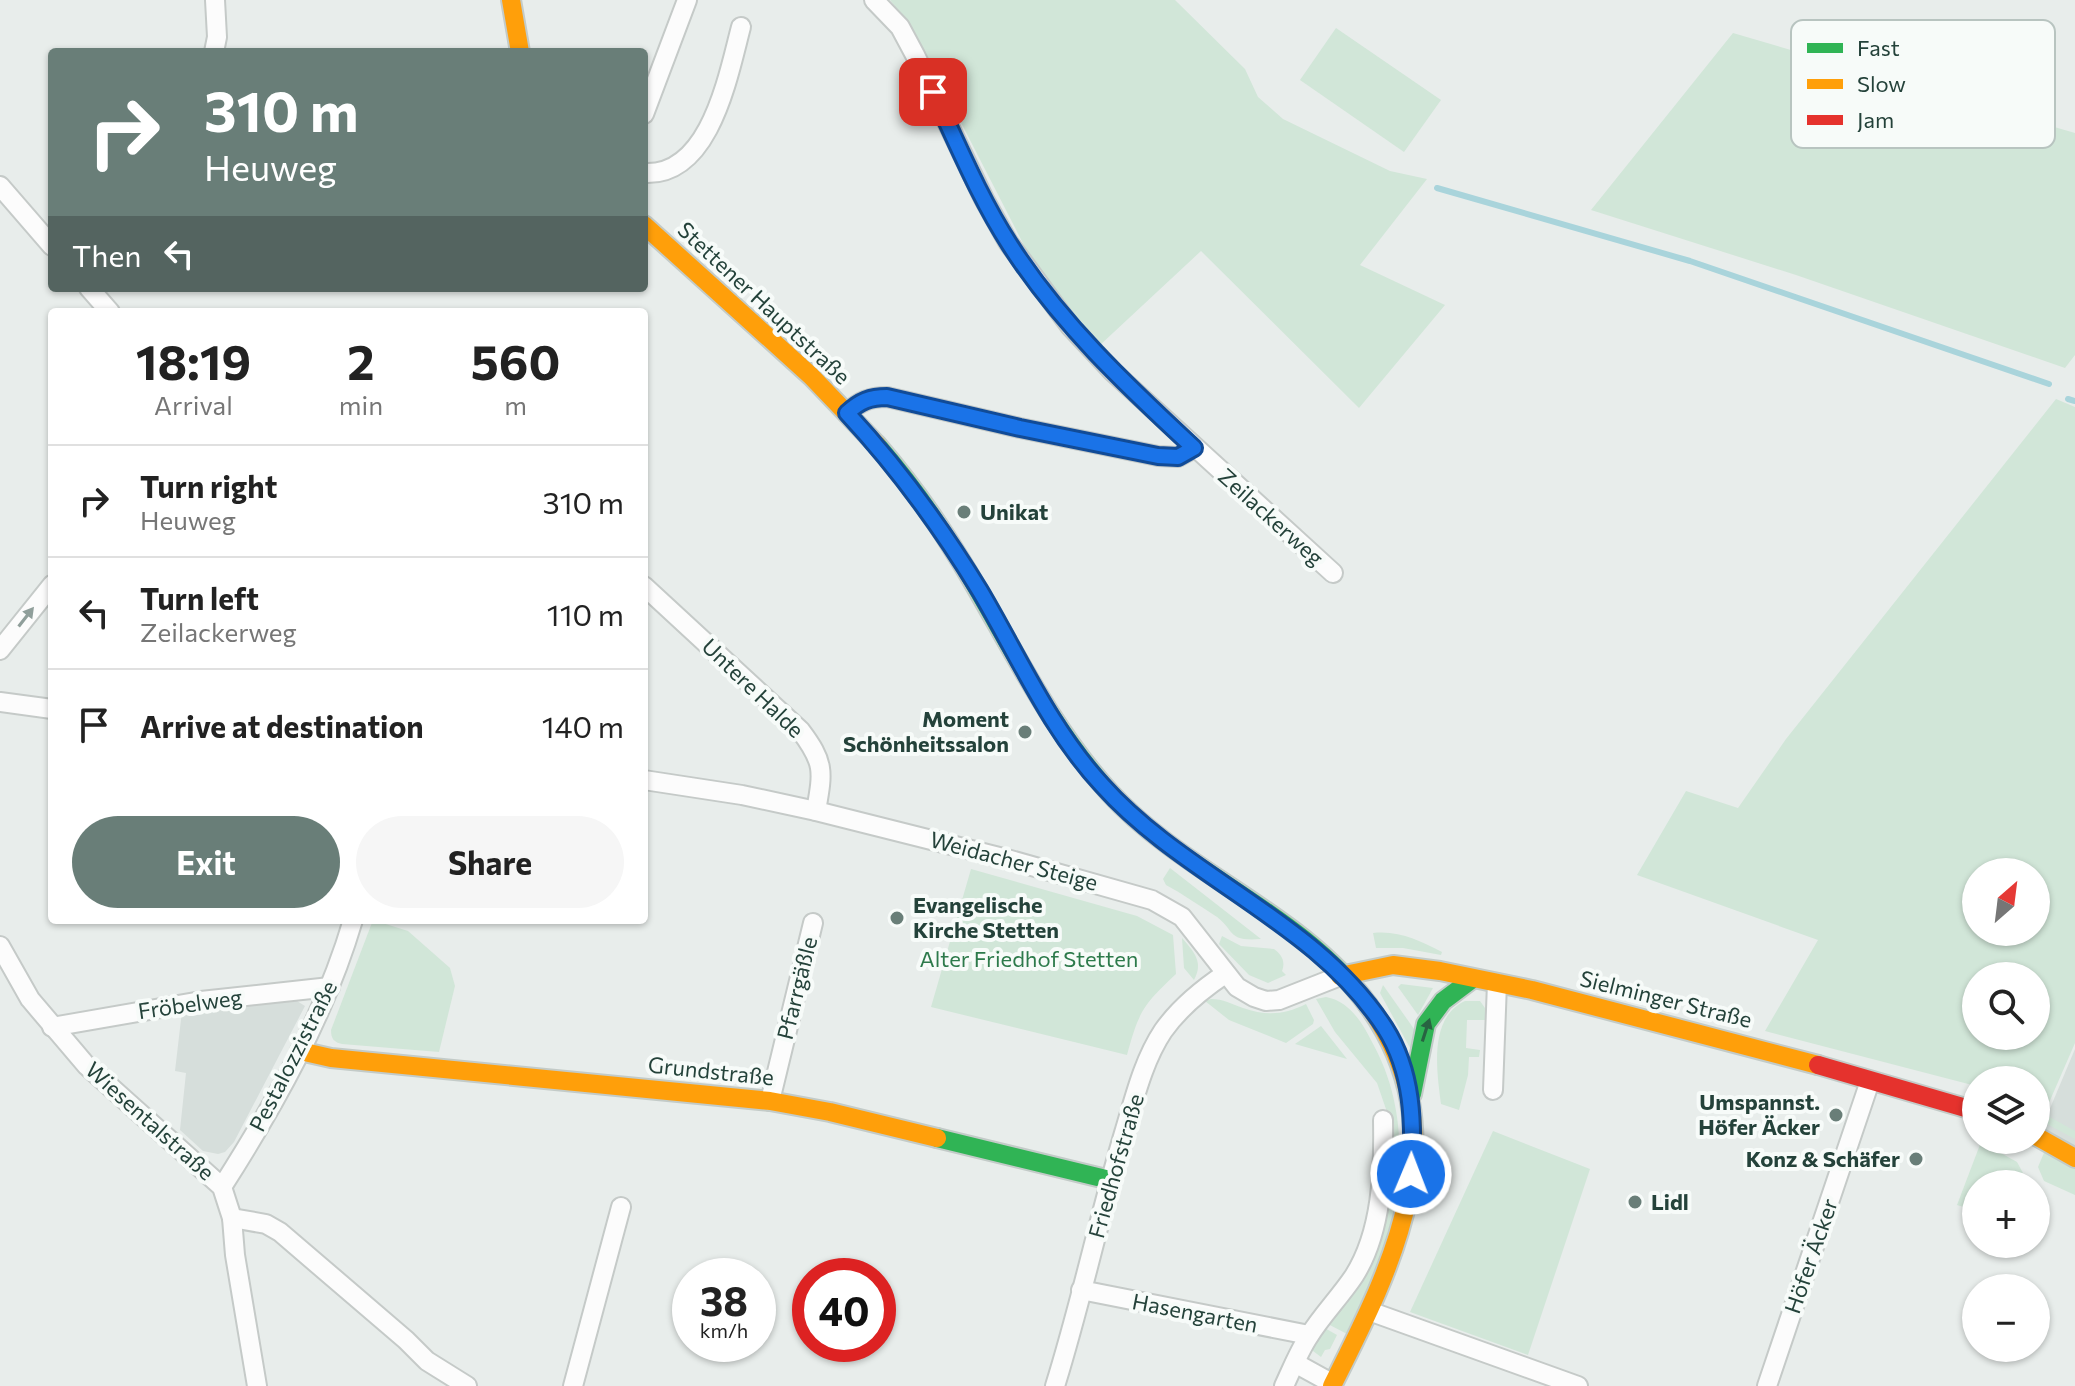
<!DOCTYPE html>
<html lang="en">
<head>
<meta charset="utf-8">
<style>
	:root { --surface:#fff; --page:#f6f6f6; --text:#222; --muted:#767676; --line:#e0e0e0; --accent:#697e78 }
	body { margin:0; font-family:Commissioner,sans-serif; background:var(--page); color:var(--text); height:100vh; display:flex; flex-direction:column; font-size:30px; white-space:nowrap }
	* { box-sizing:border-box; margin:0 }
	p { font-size:26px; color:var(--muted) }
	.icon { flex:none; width:44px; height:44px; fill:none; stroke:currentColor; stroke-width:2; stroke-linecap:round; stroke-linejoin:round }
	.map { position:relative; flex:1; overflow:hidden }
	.side { position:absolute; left:48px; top:308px; width:600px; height:616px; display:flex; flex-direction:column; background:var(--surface); border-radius:8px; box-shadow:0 2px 6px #0004 }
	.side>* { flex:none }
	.top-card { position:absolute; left:48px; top:48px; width:600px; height:244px; border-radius:8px; box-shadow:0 2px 6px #0004; background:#697e78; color:#fff; overflow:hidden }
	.needle { width:52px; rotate:28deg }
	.tools { position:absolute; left:1962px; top:858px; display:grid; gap:16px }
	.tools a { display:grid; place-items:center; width:88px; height:88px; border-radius:50%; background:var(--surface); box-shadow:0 2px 6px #0004; font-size:40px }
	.speed { position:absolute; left:672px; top:1258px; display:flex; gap:16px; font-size:40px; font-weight:700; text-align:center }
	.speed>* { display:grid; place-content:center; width:104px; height:104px; border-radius:50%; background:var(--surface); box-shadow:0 2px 6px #0004; line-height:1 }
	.speed small { font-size:20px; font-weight:400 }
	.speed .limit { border:12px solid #d22; background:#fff; color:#111 }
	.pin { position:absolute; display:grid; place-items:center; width:68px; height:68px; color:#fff; margin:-34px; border-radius:16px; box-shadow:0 4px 12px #0006 }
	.me { position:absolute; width:88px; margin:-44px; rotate:1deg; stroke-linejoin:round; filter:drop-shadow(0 0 6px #0008) }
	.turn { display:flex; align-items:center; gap:28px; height:168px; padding:0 24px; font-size:36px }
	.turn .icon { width:104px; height:104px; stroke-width:2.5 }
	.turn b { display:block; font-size:56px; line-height:68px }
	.then { display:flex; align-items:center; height:76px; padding:0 24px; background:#0003; gap:16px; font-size:30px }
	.eta { display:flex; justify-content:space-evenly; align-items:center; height:136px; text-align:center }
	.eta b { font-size:48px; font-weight:700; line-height:56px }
	.button { display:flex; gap:16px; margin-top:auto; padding:16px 24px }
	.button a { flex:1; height:92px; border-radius:48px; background:var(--accent); color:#fff; font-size:32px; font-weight:700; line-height:92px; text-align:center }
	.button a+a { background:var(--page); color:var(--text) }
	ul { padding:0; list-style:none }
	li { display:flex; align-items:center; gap:24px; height:112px; padding:0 24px; border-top:2px solid var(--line) }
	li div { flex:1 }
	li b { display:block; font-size:30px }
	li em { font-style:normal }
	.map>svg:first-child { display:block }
	.built { fill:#d6dedb }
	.green { fill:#d1e6d8; fill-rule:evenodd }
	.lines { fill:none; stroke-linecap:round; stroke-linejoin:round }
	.stream { stroke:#a9d4db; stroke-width:6 }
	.street-casing { stroke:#c5cac8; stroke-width:22 }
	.fast-casing { stroke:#c3cbc8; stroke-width:22 }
	.slow-casing { stroke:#c3cbc8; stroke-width:22 }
	.jam-casing { stroke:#c3cbc8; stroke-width:22 }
	.street { stroke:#fcfcfc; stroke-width:18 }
	.fast { stroke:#30b455; stroke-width:18 }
	.slow { stroke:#ff9f0a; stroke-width:18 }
	.jam { stroke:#e5322d; stroke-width:18 }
	.oneway { fill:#909f9b }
	.oneway2 { fill:#286442 }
	.route-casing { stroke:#114b97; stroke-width:20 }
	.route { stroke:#1a73e8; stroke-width:14 }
	.poi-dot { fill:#697e78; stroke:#f7fbf9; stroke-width:3 }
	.labels { text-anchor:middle; stroke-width:8; stroke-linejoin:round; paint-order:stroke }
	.street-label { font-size:22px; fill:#24423a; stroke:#f7fbf9 }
	.poi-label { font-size:22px; font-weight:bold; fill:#24423a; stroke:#f7fbf9; text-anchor:start }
	.park-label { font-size:22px; fill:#2d7a4b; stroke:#f7fbf9 }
	.key { fill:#f7fbf9; stroke:#b8c4c0; stroke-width:2 }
	.key-label { font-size:22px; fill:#24423a }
</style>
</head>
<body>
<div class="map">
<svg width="2075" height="1386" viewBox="0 0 2075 1386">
	<rect width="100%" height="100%" fill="#e8edeb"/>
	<g class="built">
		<path d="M297,1001L305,1006L234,1142L225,1152L218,1154L203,1151L180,1130L186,1073L175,1071L182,1011L245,1004Z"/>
		<path d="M2075,1049V1158L2038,1137Z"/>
	</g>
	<g class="green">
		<path d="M890,0H1175L1245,69L1258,97L1283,119L1390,171L1427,179L1360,265L1445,305L1359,408L1201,251L1099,346L1029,255L914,31Z"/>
		<path d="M1336,28L1441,100L1404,152L1300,80Z"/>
		<path d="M1733,33L2075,133V355L2065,368L1796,275L1591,210Z"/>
		<path d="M2056,399L2075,407V1043L2048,1105L2036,1102V1080H1976V1086L1765,1031L1818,940L1637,875L1686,791L1738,808L1786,739ZM1976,872H2036V932H1976ZM1976,976H2036V1036H1976Z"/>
		<path d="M1170,868L1261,939C1225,942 1236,929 1214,915C1198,905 1183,894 1166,885L1163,879Z"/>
		<path d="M971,869L1137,916L1173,935L1176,974C1143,1005 1139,1011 1127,1055L931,1007Z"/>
		<path d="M373,920L408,931L450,968L455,986L439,1052L342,1044C334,1042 331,1039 331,1030Z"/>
		<path d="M1373,933C1399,930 1420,941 1442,952L1441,955L1403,948H1376Z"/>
		<path d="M1222,936L1241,946L1274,949C1281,954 1286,961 1282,971L1286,975L1268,983L1249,975L1219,944Z"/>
		<path d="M1182,938C1194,952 1204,962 1194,980L1184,968Z"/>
		<path d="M1401,984L1433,988L1418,1015L1398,987Z"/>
		<path d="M1383,985L1414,1029L1415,1057L1380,993Z"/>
		<path d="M1326,997C1349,1001 1362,1022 1372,1042C1400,1092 1404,1147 1396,1202C1394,1212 1394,1223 1391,1233C1381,1267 1361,1301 1347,1334L1326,1323L1344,1302L1390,1139L1387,1112L1377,1083L1335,1032L1316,999Z"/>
		<path d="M1211,999C1223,999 1232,1004 1243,1008C1266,1016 1284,1015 1306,1004L1314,1020L1313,1024L1286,1043L1229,1020L1205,1001Z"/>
		<path d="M1465,1001H1480L1485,1008V1020H1467L1466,1048L1480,1050L1479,1057H1469L1468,1075L1459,1110L1441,1104C1437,1072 1428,1018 1465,1001Z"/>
		<path d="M1321,1026L1347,1059L1295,1044Z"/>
		<path d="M2036,1108L2045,1110L2046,1115L2075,1131V1139L2036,1118Z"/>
		<path d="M1493,1131L1590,1169L1528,1355L1410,1312Z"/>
		<path d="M1981,1142L2017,1162L2029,1184H1976V1211L1957,1205Z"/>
		<path d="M2046,1148L2075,1165V1195L2044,1181L2038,1167Z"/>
		<path d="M1323,1327L1337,1335L1330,1349L1325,1350L1321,1357L1313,1351L1312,1347Z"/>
	</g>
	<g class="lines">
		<g class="stream">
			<path d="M1437,188L1690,261L2049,384"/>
			<path d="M2068,399L2075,401"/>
		</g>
		<defs>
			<g id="street">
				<path d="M874,0L900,27L915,55L984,199L1008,242L1070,326L1113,372L1333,573"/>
				<path d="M214,52L217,37L215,0"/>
				<path d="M644,114L687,0"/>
				<path d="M644,173C710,177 728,76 741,27"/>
				<path d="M0,186L52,246"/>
				<path d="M89,288L110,312"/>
				<path d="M847,413C860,401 870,397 887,397L1020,428L1158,456L1178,457L1194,448"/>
				<path d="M644,586L800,730C825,763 823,771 816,811"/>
				<path d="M0,650L52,585"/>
				<path d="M0,702L52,709"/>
				<path d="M644,780L742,795L816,811L1007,859L1152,900L1182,917L1237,987L1254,997L1266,1001L1279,1000L1340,976"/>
				<path d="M0,946L30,999L86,1065L222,1187L232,1218L235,1255L257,1386"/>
				<path d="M52,1027L201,1001L330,987"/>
				<path d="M1493,1090L1497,983"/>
				<path d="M770,1101L813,923"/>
				<path d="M222,1187C275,1104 325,1015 353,920"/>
				<path d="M232,1218L266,1224L280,1232L406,1340L427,1361L467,1386"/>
				<path d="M1081,1290L1309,1335"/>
				<path d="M1369,1311L1578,1386"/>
				<path d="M1295,1363L1333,1384"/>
				<path d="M573,1386L621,1207"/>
				<path d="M1055,1386C1081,1303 1099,1217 1124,1133C1134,1100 1143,1061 1163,1031C1180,1007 1201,990 1225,974"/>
				<path d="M1284,1386C1292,1369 1299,1351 1309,1336C1322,1315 1340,1297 1354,1276C1382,1232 1384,1171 1383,1120"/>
				<path d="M1767,1386L1870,1081"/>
			</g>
			<g id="fast">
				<path d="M877,445C909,482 937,521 962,563C1009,641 1048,725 1110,793C1185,875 1302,913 1368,1005"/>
				<path d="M1412,1094L1426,1024L1443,1001L1471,980"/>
				<path d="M937,1138L1110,1180"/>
			</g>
			<g id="slow">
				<path d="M511,0L520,52"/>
				<path d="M644,225L811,376L877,445"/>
				<path d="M1340,976L1393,965L1440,971L1532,990L1818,1065"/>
				<path d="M300,1051L331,1058L770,1101L830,1112L937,1138"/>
				<path d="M2036,1136L2075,1158"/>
				<path d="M1332,1386C1394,1263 1460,1133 1368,1005"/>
			</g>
			<path id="jam" d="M1818,1065L1976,1111"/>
		</defs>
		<use href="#street" class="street-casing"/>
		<use href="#fast" class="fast-casing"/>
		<use href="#slow" class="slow-casing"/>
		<use href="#jam" class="jam-casing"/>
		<use href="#street" class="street"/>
		<use href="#fast" class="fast"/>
		<use href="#slow" class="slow"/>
		<use href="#jam" class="jam"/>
	</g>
	<defs><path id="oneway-solid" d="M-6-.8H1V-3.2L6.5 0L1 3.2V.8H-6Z" transform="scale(2)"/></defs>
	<use class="oneway" href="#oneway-solid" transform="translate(26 617) rotate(-52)"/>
	<use class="oneway2" href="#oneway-solid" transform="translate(1426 1030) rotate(-72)"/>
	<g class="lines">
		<defs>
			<path id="route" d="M933,92C957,143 979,197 1010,245C1060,323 1126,385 1194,448L1178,457L1158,456L1020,428L887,397C870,397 860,401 847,413C898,468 941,527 980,591C1019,657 1050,729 1102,785C1185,878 1316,921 1385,1028C1413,1072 1414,1123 1411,1174"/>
		</defs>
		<use href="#route" class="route-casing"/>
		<use href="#route" class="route"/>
	</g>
	<g class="poi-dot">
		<circle cx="964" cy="512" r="8"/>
		<circle cx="1025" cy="732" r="8"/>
		<circle cx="897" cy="918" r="8"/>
		<circle cx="1836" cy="1115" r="8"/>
		<circle cx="1916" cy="1159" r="8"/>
		<circle cx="1635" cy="1202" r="8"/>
	</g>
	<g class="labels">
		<g class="street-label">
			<text transform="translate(764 303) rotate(43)" y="8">Stettener Hauptstraße</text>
			<text transform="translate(1271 517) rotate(42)" y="8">Zeilackerweg</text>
			<text transform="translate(753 688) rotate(44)" y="8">Untere Halde</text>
			<text transform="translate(1014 861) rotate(15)" y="8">Weidacher Steige</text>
			<text transform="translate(797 988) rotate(-76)" y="8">Pfarrgäßle</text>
			<text transform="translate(1666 999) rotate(14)" y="8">Sielminger Straße</text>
			<text transform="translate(190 1004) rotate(-8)" y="8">Fröbelweg</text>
			<text transform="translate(293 1056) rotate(-63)" y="8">Pestalozzistraße</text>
			<text transform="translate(711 1071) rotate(6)" y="8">Grundstraße</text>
			<text transform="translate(150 1121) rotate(42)" y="8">Wiesentalstraße</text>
			<text transform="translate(1116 1166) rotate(-74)" y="8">Friedhofstraße</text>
			<text transform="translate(1811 1256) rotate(-71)" y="8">Höfer Äcker</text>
			<text transform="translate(1195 1313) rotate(11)" y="8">Hasengarten</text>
		</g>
		<g class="poi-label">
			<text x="980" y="520">Unikat</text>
			<text x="1009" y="727" text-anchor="end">Moment<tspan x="1009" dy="25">Schönheitssalon</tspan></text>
			<text x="913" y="913">Evangelische<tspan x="913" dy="25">Kirche Stetten</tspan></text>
			<text x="1820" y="1110" text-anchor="end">Umspannst.<tspan x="1820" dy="25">Höfer Äcker</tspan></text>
			<text x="1900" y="1167" text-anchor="end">Konz &amp; Schäfer</text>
			<text x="1651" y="1210">Lidl</text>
		</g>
		<g class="park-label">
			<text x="1029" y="967">Alter Friedhof Stetten</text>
		</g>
	</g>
	<rect x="1791" y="20" width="264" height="128" rx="12" class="key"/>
	<rect x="1807" y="43" width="36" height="10" fill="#30b455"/>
	<rect x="1807" y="79" width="36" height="10" fill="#ff9f0a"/>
	<rect x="1807" y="115" width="36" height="10" fill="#e5322d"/>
	<g class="key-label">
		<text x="1857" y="56">Fast</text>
		<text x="1857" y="92">Slow</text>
		<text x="1857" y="128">Jam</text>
	</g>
</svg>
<div class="tools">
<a><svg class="needle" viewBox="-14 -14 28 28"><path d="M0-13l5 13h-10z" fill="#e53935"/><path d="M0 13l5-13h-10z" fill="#767676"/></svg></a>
<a><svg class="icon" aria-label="search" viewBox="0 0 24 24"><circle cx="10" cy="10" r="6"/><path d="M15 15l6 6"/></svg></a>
<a><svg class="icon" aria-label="layers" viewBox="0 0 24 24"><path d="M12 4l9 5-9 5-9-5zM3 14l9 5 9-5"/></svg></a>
<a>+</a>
<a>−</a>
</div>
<div class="speed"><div>38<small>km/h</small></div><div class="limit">40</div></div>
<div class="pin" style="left:933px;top:92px;background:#d93025"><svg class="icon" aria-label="arrive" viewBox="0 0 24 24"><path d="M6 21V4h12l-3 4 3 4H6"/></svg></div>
<svg class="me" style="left:1411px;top:1174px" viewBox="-20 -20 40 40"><circle r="17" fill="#1a73e8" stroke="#fff" stroke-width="3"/><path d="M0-11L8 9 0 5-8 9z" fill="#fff"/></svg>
<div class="top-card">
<div class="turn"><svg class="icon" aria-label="right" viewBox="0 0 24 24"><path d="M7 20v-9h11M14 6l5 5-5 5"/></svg><div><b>310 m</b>Heuweg</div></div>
<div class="then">Then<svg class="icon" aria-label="left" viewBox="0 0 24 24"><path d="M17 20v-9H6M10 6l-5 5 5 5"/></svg></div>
</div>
<section class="side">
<div class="eta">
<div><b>18:19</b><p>Arrival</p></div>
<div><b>2</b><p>min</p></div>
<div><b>560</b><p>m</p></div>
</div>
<ul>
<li><svg class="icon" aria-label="right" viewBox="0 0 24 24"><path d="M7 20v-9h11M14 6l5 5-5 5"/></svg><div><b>Turn right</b><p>Heuweg</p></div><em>310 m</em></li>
<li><svg class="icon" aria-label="left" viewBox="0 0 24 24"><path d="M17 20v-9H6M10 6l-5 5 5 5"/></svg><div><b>Turn left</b><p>Zeilackerweg</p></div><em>110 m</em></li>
<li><svg class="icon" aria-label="arrive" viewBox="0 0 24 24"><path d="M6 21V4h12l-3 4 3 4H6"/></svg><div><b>Arrive at destination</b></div><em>140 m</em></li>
</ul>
<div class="button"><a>Exit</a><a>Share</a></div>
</section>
</div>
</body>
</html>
